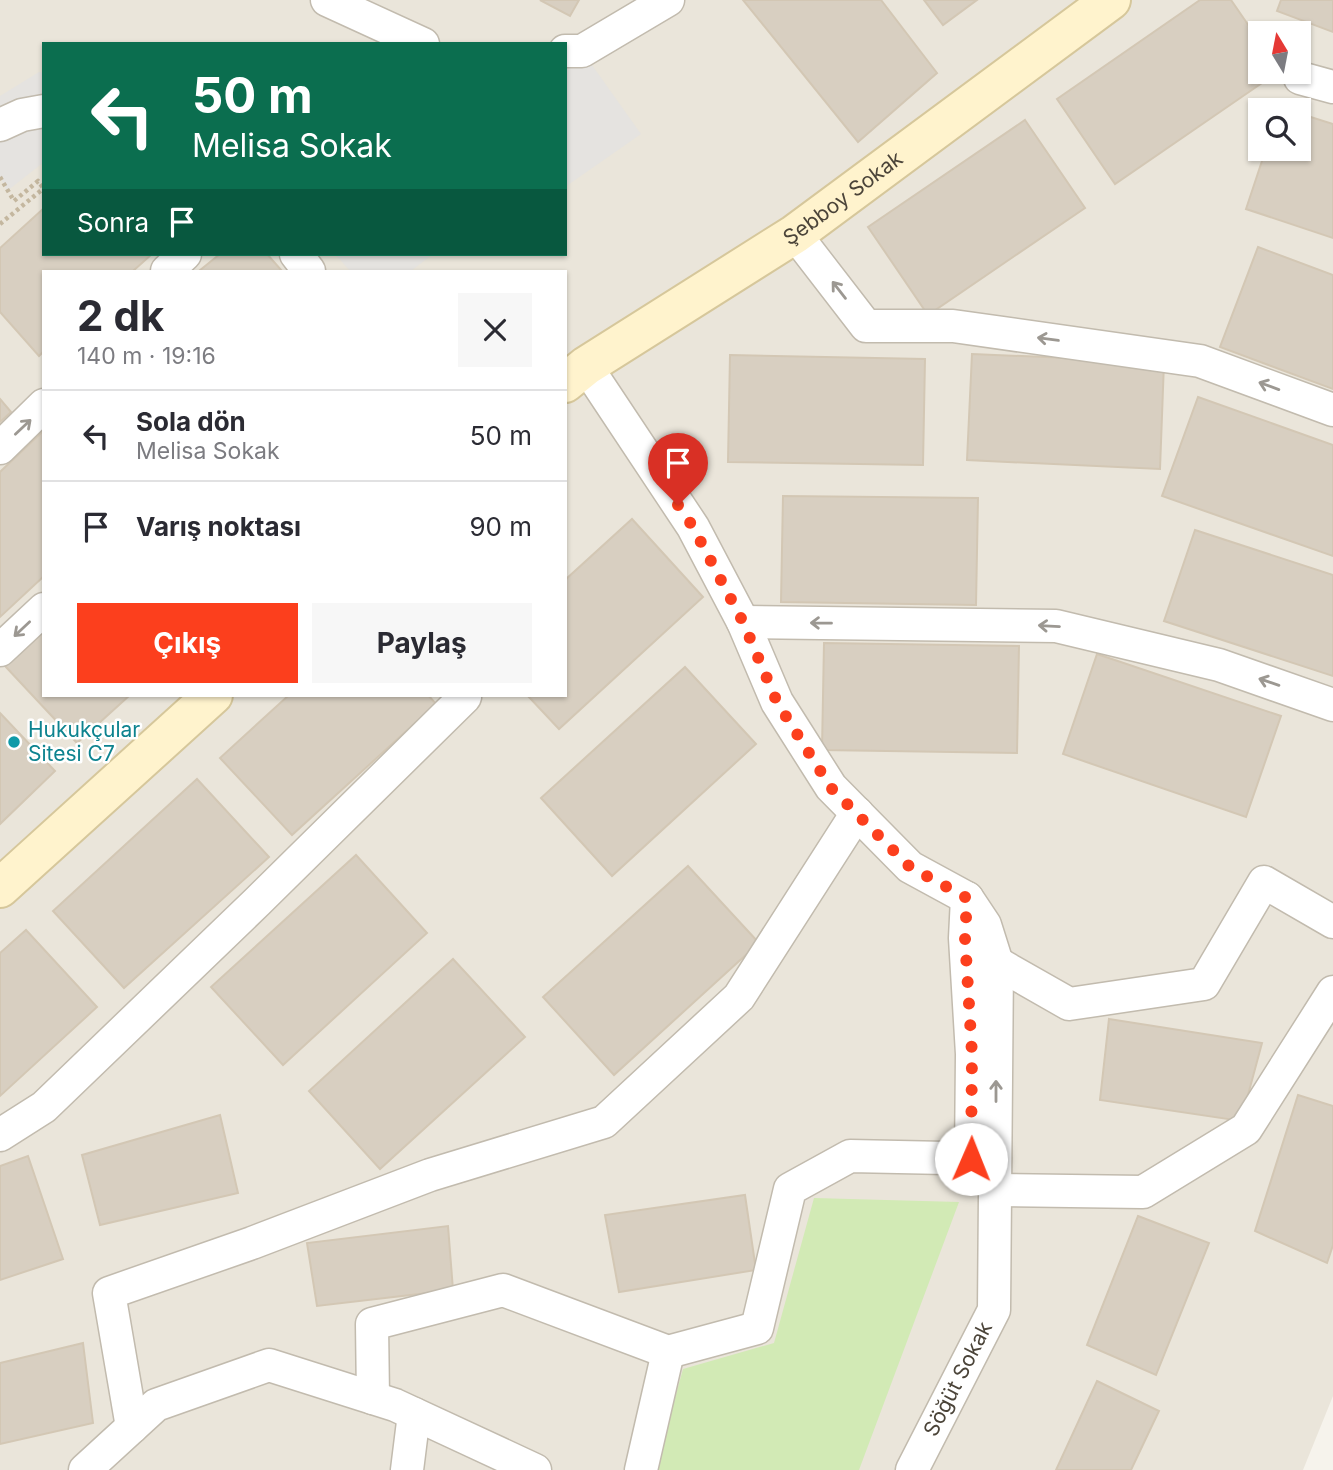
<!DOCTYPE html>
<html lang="tr">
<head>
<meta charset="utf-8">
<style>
	:root { --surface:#fff; --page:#f7f7f7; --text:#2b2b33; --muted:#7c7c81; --line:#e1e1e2; --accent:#fc3f1d }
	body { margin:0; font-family:Inter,sans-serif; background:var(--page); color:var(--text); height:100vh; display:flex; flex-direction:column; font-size:26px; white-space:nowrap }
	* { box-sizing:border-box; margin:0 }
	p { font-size:23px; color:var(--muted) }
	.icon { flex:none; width:38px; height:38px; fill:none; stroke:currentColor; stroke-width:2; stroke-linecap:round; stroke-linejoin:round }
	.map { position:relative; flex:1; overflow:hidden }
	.side { position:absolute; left:42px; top:270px; width:525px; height:427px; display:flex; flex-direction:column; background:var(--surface); border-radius:0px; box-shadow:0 2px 5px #0004 }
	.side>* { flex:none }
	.hud { position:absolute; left:42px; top:42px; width:525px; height:214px; border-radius:0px; box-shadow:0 2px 5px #0004; background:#0b6e4f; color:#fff; overflow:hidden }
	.needle { width:46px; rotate:350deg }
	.controls { position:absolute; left:1248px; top:21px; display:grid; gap:14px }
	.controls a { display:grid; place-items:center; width:63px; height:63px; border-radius:0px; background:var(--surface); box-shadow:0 2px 5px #0004; font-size:35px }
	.pin { position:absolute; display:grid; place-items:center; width:60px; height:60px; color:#fff; margin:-72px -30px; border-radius:50% 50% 50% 0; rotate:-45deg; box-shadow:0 0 7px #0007 }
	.pin .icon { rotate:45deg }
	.me { position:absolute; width:77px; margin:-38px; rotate:1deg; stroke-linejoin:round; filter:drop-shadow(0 0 5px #0008) }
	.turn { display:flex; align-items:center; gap:24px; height:147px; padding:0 35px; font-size:32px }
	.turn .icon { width:91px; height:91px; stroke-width:2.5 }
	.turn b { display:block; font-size:49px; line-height:60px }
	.then { display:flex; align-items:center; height:66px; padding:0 35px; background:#0003; gap:14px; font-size:26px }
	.round { display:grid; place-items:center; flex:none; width:74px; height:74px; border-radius:0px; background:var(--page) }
	.summary { display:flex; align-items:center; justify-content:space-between; height:119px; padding:0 35px }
	h1 { font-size:42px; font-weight:700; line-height:52px }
	.cta { display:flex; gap:14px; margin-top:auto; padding:14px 35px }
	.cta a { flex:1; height:80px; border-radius:0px; background:var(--accent); color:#fff; font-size:28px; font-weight:700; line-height:80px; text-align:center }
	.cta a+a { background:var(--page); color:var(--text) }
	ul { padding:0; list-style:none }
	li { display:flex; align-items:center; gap:21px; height:91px; padding:0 35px; border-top:2px solid var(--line) }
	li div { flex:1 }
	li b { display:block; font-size:26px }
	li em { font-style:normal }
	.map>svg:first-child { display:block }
	.residential { fill:#eae5da; fill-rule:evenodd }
	.green { fill:#d2eab5 }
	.parking { fill:#e5e3e0 }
	.building { fill:#d8cfc1; stroke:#d3c7b4; stroke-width:2 }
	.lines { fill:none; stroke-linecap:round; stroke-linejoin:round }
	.street-casing { stroke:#c2bbae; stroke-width:35 }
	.secondary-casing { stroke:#d6c79b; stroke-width:42 }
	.path { stroke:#c4b79f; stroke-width:4.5; stroke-dasharray:3.5 3.5; stroke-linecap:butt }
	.street { stroke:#fff; stroke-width:32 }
	.secondary { stroke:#fff3cd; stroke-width:38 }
	.oneway { stroke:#9c9892 }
	.route { stroke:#fc3f1d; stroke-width:12; stroke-dasharray:0 21.6 }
	.culture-dot { fill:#0f9aa8; stroke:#fff; stroke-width:2.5 }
	.labels { text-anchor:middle; stroke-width:5; stroke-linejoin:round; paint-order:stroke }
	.street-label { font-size:21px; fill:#4b4439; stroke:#fff }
	.culture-label { font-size:21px; fill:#0d838f; stroke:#fff; text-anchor:start }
</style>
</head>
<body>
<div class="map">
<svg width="1333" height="1470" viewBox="0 0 1333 1470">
	<rect width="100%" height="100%" fill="#f6f3ec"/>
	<path class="residential" d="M0,0H1333V1396L1303,1470H0ZM1260,33H1298V72H1260ZM44,44H565V254H44ZM1260,110H1298V149H1260ZM44,271H565V695H44Z"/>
	<path class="green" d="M814,1198L959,1202L859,1470H655L683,1369L774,1343Z"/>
	<g class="parking">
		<path d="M565,51H582L641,134L565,187Z"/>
		<path d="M39,72L44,73V162L7,191L0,177V96Z"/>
		<path d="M335,254H433L411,271H350Z"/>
	</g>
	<g class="building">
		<path d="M540,0H579L570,16Z"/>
		<path d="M743,0H881L937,73L858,142Z"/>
		<path d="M924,0H977L943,25Z"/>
		<path d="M1200,0H1231L1260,42V72H1278L1115,184L1057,99Z"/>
		<path d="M1281,0H1333V32L1277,11Z"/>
		<path d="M1298,113L1333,124V238L1246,209L1266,149H1298Z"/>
		<path d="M1025,120L1085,208L928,315L868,227Z"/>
		<path d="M44,208V254H152L133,271H44V351L39,356L0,312V248Z"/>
		<path d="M1258,247L1333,275V389L1220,347Z"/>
		<path d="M220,254H267L282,271H199Z"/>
		<path d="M972,354L1164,362L1160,469L967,460Z"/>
		<path d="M730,355L925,359L923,465L728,462Z"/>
		<path d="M1198,397L1333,445V556L1162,496Z"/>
		<path d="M0,399L11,412L0,422Z"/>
		<path d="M44,430V576L0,617V472Z"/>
		<path d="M783,496L978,498L976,605L781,602Z"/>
		<path d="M632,519L703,597L559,729L527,695H565V580Z"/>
		<path d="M1195,530L1333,575V676L1164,621Z"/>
		<path d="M44,631V695H130L77,743L5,666Z"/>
		<path d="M824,643L1019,646L1017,753L822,750Z"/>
		<path d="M1097,654L1281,716L1246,817L1063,754Z"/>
		<path d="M685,667L756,744L612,876L541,798Z"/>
		<path d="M289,695H428L436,704L292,835L220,758Z"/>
		<path d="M0,713L55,771L0,824Z"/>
		<path d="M197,779L269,857L124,988L53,911Z"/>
		<path d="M356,855L427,933L283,1065L211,987Z"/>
		<path d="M688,866L759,943L614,1075L543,997Z"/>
		<path d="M26,930L97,1007L0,1096V953Z"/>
		<path d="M453,959L525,1037L380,1169L309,1091Z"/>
		<path d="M1109,1019L1262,1043L1241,1121L1100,1100Z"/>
		<path d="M1298,1095L1333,1106V1245L1327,1263L1255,1231Z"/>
		<path d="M220,1115L238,1193L100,1225L82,1155Z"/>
		<path d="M28,1156L63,1259L0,1280V1166Z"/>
		<path d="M745,1195L756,1270L619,1292L605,1215Z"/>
		<path d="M1138,1216L1209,1243L1156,1375L1087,1345Z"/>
		<path d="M448,1226L453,1290L317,1306L307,1243Z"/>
		<path d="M83,1343L93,1423L0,1444V1363Z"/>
		<path d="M1097,1381L1159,1411L1131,1470H1056Z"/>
	</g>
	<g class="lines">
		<defs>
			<g id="street">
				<path d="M327,0L423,44"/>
				<path d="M565,51H582L668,0"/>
				<path d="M1300,78L1333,87"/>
				<path d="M0,125L22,115L44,111"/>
				<path d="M795,234L866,326H953L1200,361L1333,410"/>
				<path d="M296,254L309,271"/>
				<path d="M167,271L185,254"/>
				<path d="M586,366L693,527L743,622L777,702L831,787L910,867L967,898L985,925L997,963L994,1310L912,1470"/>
				<path d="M0,448L44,405"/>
				<path d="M743,622L1056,626L1219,665L1333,705"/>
				<path d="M0,650L44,609"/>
				<path d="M967,898L965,938L972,1054L971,1159"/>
				<path d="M997,963L1069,1004L1204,984L1264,882L1333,922"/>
				<path d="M0,1135L44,1107L257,902L465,697L464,695"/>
				<path d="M995,1190L1143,1192L1246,1129L1333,992"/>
				<path d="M373,1398L372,1324L503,1290L668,1352L757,1328L790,1189L850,1156L995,1159"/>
				<path d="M132,1427L109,1293L252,1243L430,1175L604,1122L739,997L857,813"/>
				<path d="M85,1470L156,1405L269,1365L395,1405L535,1470"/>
				<path d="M407,1470L414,1414"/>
				<path d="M641,1470L668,1352"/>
			</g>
			<g id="secondary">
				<path id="s1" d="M565,383L586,366L795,234L1111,0"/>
				<path d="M0,888L213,695"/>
			</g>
		</defs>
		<use href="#street" class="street-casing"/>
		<use href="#secondary" class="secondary-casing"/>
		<g class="path">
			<path d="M0,177L14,201L38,181L44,189"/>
			<path d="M0,224L44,188"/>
		</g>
		<use href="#street" class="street"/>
		<use href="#secondary" class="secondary"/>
	</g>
	<defs><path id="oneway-shaft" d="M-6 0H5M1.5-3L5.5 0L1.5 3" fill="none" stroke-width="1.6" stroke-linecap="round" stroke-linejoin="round" transform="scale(1.75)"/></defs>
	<g class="oneway">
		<use href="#oneway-shaft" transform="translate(839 290) rotate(-128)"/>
		<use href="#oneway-shaft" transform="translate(1048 339) rotate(-172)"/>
		<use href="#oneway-shaft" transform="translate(1269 386) rotate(-160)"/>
		<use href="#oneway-shaft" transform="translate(23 427) rotate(-43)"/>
		<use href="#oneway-shaft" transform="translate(821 623) rotate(-179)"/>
		<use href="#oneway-shaft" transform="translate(1049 626) rotate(-177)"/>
		<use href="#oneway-shaft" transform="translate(22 629) rotate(137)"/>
		<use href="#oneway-shaft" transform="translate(1269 682) rotate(-161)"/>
		<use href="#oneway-shaft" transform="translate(996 1091) rotate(-90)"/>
	</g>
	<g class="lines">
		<path class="route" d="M678,505L693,527L743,622L777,702L831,788L910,867L967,898L965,938L972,1054L971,1159"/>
	</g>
	<circle class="culture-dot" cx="14" cy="742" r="7"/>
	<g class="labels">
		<g class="street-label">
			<text dy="7" stroke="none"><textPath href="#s1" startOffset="334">Şebboy Sokak</textPath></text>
			<text transform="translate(958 1379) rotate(-63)" y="7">Söğüt Sokak</text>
		</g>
		<g class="culture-label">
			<text x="28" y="737">Hukukçular<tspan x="28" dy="24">Sitesi C7</tspan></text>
		</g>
	</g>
</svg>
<div class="controls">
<a><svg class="needle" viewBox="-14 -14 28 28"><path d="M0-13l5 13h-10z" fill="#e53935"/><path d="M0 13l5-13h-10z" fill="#7c7c81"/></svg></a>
<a><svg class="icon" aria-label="search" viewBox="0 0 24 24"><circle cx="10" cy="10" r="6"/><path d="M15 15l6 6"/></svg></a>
</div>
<div class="pin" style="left:678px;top:505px;background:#d93025"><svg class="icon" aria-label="arrive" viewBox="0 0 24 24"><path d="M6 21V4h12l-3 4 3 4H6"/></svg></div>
<svg class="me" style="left:971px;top:1159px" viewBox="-20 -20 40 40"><circle r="19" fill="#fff"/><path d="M0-13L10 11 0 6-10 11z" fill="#fc3f1d"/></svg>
<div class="hud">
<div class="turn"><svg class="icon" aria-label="left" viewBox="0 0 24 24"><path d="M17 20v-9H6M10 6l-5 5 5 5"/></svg><div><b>50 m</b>Melisa Sokak</div></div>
<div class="then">Sonra<svg class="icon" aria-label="arrive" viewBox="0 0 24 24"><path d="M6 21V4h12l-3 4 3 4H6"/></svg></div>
</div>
<section class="side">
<div class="summary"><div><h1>2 dk</h1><p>140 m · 19:16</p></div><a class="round"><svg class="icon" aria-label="close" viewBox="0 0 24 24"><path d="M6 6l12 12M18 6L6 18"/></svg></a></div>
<ul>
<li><svg class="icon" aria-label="left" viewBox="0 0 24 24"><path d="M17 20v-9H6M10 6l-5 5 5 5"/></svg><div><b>Sola dön</b><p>Melisa Sokak</p></div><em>50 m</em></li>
<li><svg class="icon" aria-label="arrive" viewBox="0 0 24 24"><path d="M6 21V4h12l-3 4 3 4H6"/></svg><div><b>Varış noktası</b></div><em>90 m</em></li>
</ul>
<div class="cta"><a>Çıkış</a><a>Paylaş</a></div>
</section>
</div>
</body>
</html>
